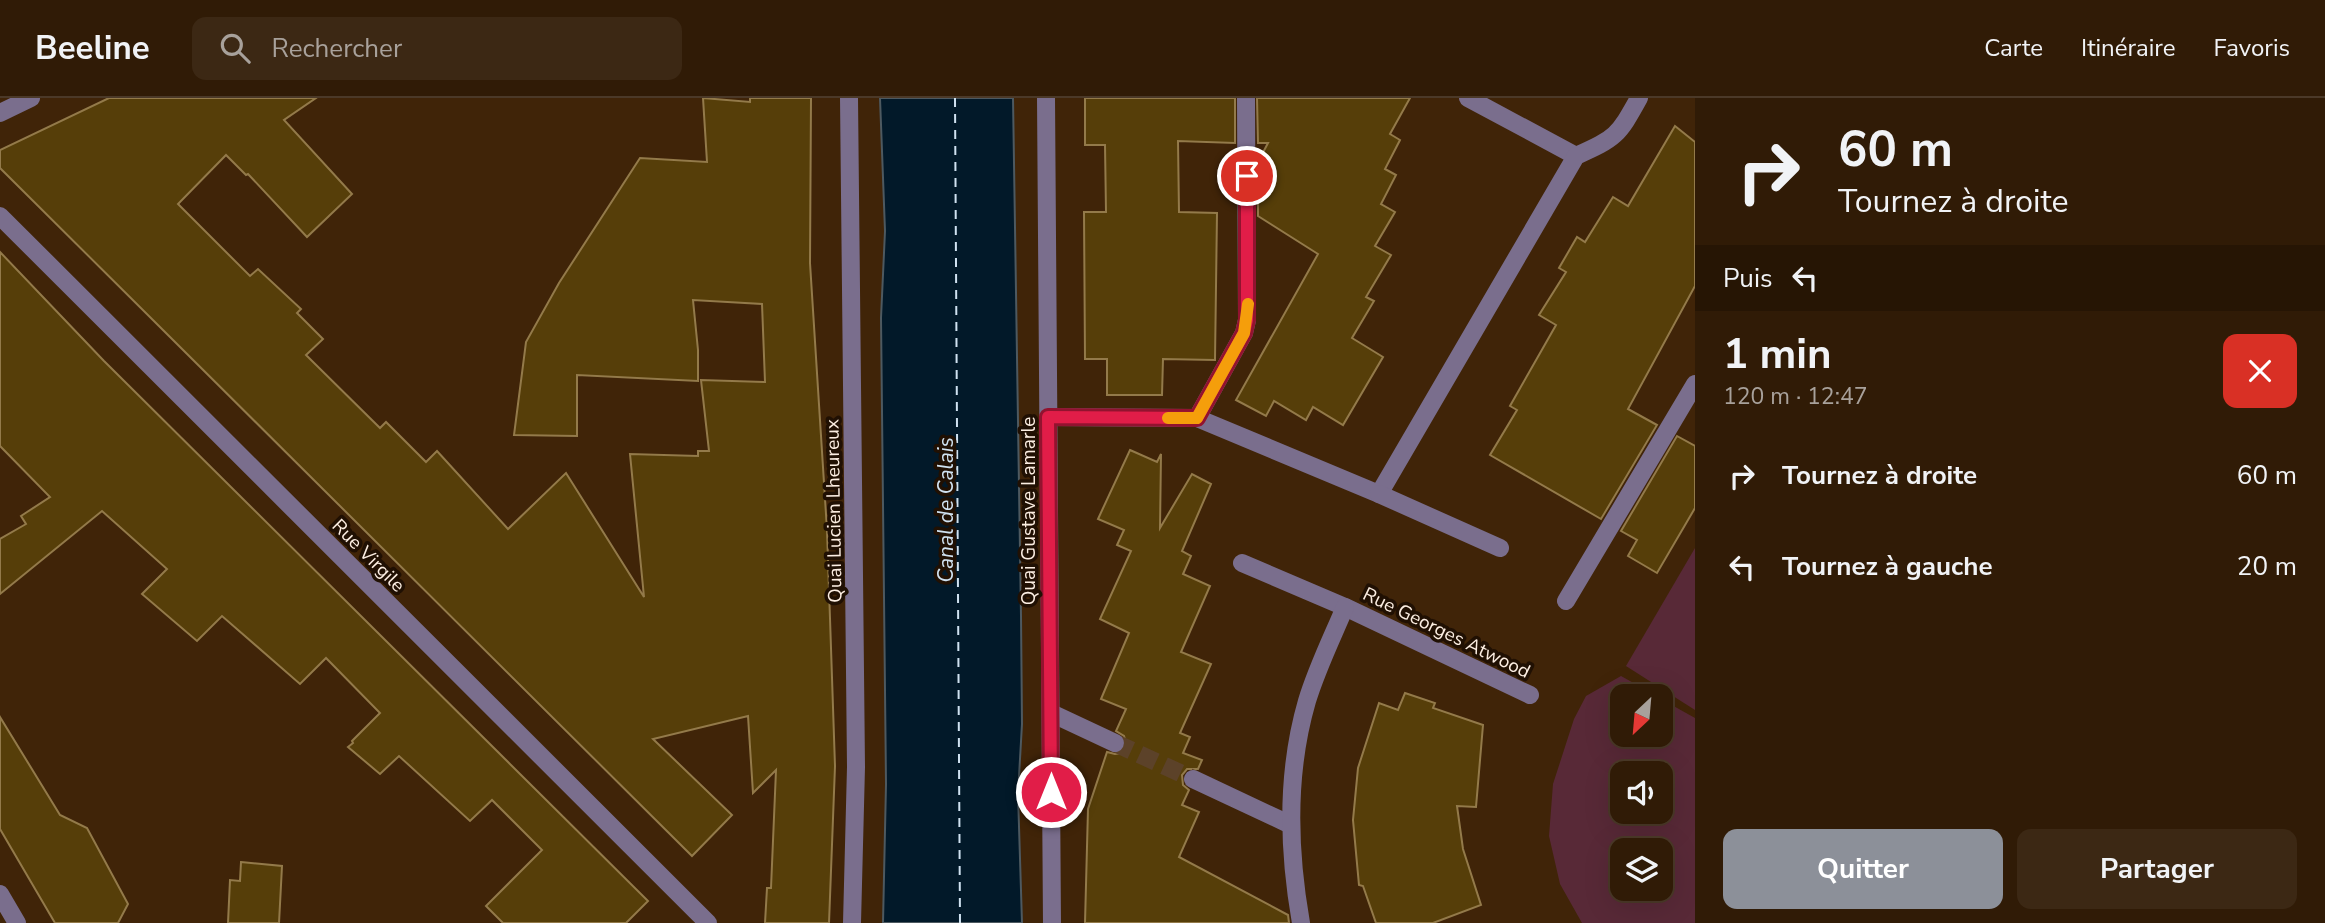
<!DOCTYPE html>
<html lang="fr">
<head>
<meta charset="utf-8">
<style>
	:root { --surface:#301b06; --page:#3c2814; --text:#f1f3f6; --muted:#a8a19b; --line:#4b3928; --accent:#8c9099 }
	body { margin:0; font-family:"Nunito Sans",sans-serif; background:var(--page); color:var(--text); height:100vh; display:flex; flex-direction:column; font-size:26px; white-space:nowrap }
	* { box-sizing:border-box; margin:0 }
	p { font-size:23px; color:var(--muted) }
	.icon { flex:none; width:38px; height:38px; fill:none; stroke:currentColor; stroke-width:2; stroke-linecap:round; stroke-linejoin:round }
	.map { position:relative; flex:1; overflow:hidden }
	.sheet { display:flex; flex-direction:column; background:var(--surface); width:630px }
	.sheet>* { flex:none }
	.banner { background:#301b06; color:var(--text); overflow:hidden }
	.needle { width:46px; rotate:206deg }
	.controls { position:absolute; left:1610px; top:586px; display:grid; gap:14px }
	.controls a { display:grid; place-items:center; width:63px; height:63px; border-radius:14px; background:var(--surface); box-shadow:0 7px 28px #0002,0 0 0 2px var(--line); font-size:35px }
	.pin { position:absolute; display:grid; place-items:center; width:60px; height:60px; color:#fff; margin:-30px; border:4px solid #fff; border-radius:50%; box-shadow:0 2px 7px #0007 }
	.me { position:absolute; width:77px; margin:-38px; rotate:0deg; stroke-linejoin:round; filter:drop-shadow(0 0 5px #0008) }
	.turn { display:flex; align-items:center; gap:24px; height:147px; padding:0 28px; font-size:32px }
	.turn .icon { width:91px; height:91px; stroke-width:2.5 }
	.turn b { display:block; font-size:49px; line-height:60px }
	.then { display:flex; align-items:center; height:66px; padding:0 28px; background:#0003; gap:14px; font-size:26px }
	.round { display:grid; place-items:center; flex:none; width:74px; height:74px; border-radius:14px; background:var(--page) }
	.head { display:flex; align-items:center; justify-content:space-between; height:119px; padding:0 28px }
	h1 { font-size:42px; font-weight:700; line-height:52px }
	.cta { display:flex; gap:14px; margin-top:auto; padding:14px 28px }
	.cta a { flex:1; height:80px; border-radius:14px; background:var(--accent); color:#fff; font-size:28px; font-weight:700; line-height:80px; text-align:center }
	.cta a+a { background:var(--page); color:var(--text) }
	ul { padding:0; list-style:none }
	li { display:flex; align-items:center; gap:21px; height:91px; padding:0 28px }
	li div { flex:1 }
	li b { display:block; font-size:26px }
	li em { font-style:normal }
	header { display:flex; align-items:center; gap:42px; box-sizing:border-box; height:98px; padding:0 35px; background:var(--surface); border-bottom:2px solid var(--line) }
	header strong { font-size:33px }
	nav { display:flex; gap:38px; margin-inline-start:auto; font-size:24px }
	.search { width:490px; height:63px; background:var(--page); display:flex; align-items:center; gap:18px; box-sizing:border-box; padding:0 24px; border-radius:14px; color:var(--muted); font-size:26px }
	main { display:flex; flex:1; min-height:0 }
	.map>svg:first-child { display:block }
	.green { fill:#582937; fill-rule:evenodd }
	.water { fill:#021929; stroke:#4d5960; stroke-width:2 }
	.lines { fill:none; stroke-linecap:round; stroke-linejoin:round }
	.ferry { stroke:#d0e2f1; stroke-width:2; stroke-dasharray:9 7; stroke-linecap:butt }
	.building { fill:#563e09; stroke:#937a4a; stroke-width:2 }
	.minor-tunnel { stroke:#5c4229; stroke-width:18; stroke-dasharray:18 9; stroke-linecap:butt }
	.minor { stroke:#7a6e8d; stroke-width:18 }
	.route-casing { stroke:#92132f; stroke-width:18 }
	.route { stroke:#e11d48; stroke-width:12 }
	.slow { stroke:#f59e0b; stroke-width:12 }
	.labels { text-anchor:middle; stroke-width:7; stroke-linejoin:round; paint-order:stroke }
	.street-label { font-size:19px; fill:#fceee2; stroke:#201003 }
	.water-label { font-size:21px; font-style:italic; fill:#d0e2f1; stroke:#201003 }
</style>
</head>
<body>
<header>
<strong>Beeline</strong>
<div class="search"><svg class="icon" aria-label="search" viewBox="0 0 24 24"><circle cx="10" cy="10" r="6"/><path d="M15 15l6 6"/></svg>Rechercher</div>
<nav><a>Carte</a><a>Itinéraire</a><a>Favoris</a></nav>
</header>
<main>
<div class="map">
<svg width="1695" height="825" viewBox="0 0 1695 825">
	<rect width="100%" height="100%" fill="#402408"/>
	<g class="green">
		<path d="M1695,450V612L1626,568Z"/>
		<path d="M1621,578L1657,598H1622V637H1661V601L1695,620V825H1582L1560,786L1549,738L1553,686L1574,621L1586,598ZM1622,676H1661V714H1622ZM1622,752H1661V791H1622Z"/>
	</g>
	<path class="water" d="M880,0H1013L1021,518L1022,626L1018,696L1022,825H883L886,686L881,220L885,133Z"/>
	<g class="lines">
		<path class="ferry" d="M955,0L960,825"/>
	</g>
	<g class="building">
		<path d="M109,0H316L284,22L352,96L307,139L248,76L246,77L226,57L178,106L250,178L258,171L301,211L297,215L323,241L306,257L380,330L386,324L426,364L437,353L508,431L566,375L644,499L630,356L698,358V353H709L701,282L765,284L762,206L693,202L698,252V283L577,277V338L514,337L526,244L559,185L640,60L707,64L703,0L750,4V0H811L810,165L827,432L835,668L829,825H765L767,790H771L776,672L753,695L748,618L653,641L732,717L692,758L0,70V52Z"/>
		<path d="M1085,0H1235V45L1178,43L1179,114L1217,115L1215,262L1163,261L1162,297H1107V261H1085L1084,114H1106L1105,47H1085Z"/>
		<path d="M1257,0H1410L1390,36L1400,42L1385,71L1396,77L1381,106L1395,114L1375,148L1391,157L1366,199L1374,203L1352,240L1383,259L1343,327L1313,309L1306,322L1274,303L1266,318L1236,302L1318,156L1258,118V64L1268,45H1258Z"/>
		<path d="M1675,28L1695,44V188L1628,311L1657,327L1601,421L1490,357L1517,312L1510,308L1556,227L1539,217L1566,174L1559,170L1577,139L1585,144L1613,99L1628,108Z"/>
		<path d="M0,154L104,263L648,803L626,825H503L486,808L542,752L492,702L470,723L399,658L380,676L348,649L353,645L352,643L380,615L326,560L300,586L222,518L197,543L142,496L167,471L102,413L0,496V441L26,426L21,418L50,399L0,348Z"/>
		<path d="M1677,338L1695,348V410L1657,475L1628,458L1637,442L1621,433Z"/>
		<path d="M1130,352L1157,364L1161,356L1160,430L1192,376L1211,386L1182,453L1191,458L1183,476L1210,488L1181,554L1211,566L1180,635L1190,639L1183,655L1202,662L1198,671H1187L1182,677L1183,687L1189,692L1182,707L1199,714L1179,759L1288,817L1289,825H1085L1088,711L1107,654L1115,656L1121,655L1126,645L1124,638L1116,633L1126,611L1101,601L1129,535L1100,521L1131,453L1117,447L1124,432L1098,421Z"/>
		<path d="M1405,595L1435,605L1433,610L1483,627L1476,709L1457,708L1463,751L1481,807L1433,825H1376L1363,788L1359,787L1353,722L1358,670L1379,605L1398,612Z"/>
		<path d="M0,619L60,717L87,730L128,806L118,825H55L0,731Z"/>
		<path d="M241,764L282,768L279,825H228L230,782L240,783Z"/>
	</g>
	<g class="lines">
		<path class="minor-tunnel" d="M1115,645L1193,681"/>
		<g class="minor">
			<path d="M849,0L856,669L852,825"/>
			<path d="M1046,0L1052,825"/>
			<path d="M1468,0L1576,58"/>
			<path d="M0,15L31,0"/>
			<path d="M0,118L708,825"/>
			<path d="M1048,319L1197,320L1244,235L1247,222L1246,0"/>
			<path d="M1197,320L1379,396L1576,58C1616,40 1618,38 1639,0"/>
			<path d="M1379,396L1500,450"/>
			<path d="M1242,465L1345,509L1530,597"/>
			<path d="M1566,503L1695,286"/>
			<path d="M1051,615L1115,645"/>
			<path d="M1193,681L1291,727"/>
			<path d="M0,796L17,825"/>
			<path d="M1301,825C1288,751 1286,675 1307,603C1317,570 1332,540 1345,509"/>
		</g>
	</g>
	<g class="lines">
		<defs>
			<path id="route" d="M1051,694L1048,319L1197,320L1244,235L1247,222V78"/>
		</defs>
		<use href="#route" class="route-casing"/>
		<use href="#route" class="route"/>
		<path class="slow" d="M1168,320H1197L1244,235L1248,206"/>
	</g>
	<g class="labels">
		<g class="street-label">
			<text transform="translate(833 413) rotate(-91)" y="7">Quai Lucien Lheureux</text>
			<text transform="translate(1028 413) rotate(-90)" y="7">Quai Gustave Lamarle</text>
			<text transform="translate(369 457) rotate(45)" y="7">Rue Virgile</text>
			<text transform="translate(1447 534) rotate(26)" y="7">Rue Georges Atwood</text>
		</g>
		<g class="water-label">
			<text transform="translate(946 412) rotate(-90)" y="7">Canal de Calais</text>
		</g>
	</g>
</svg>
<div class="controls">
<a><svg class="needle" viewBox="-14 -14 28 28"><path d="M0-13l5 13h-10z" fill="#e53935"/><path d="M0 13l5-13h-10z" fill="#a8a19b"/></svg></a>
<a><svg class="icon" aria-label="sound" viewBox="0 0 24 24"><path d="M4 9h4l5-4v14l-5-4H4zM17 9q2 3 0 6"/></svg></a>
<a><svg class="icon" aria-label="layers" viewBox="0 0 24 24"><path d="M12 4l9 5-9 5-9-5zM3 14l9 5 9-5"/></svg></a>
</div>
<div class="pin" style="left:1247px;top:78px;background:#d93025"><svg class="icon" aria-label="arrive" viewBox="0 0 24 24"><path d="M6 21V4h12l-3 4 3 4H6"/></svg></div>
<svg class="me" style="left:1051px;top:694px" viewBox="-20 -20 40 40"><circle r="17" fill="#e11d48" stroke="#fff" stroke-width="3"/><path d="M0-11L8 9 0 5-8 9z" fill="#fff"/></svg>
</div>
<section class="sheet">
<div class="banner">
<div class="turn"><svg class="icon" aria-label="right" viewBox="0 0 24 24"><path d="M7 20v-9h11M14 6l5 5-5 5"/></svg><div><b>60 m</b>Tournez à droite</div></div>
<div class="then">Puis<svg class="icon" aria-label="left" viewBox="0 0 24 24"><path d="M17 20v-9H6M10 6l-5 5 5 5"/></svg></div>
</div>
<div class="head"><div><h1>1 min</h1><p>120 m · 12:47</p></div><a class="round" style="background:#d93025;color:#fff"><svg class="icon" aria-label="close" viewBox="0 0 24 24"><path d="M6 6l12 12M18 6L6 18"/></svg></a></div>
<ul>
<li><svg class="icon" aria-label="right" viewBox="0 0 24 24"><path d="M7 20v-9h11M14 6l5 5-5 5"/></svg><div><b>Tournez à droite</b></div><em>60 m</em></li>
<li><svg class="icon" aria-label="left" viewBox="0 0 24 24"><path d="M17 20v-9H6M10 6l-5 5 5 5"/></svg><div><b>Tournez à gauche</b></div><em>20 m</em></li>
</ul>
<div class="cta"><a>Quitter</a><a>Partager</a></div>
</section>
</main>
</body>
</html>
